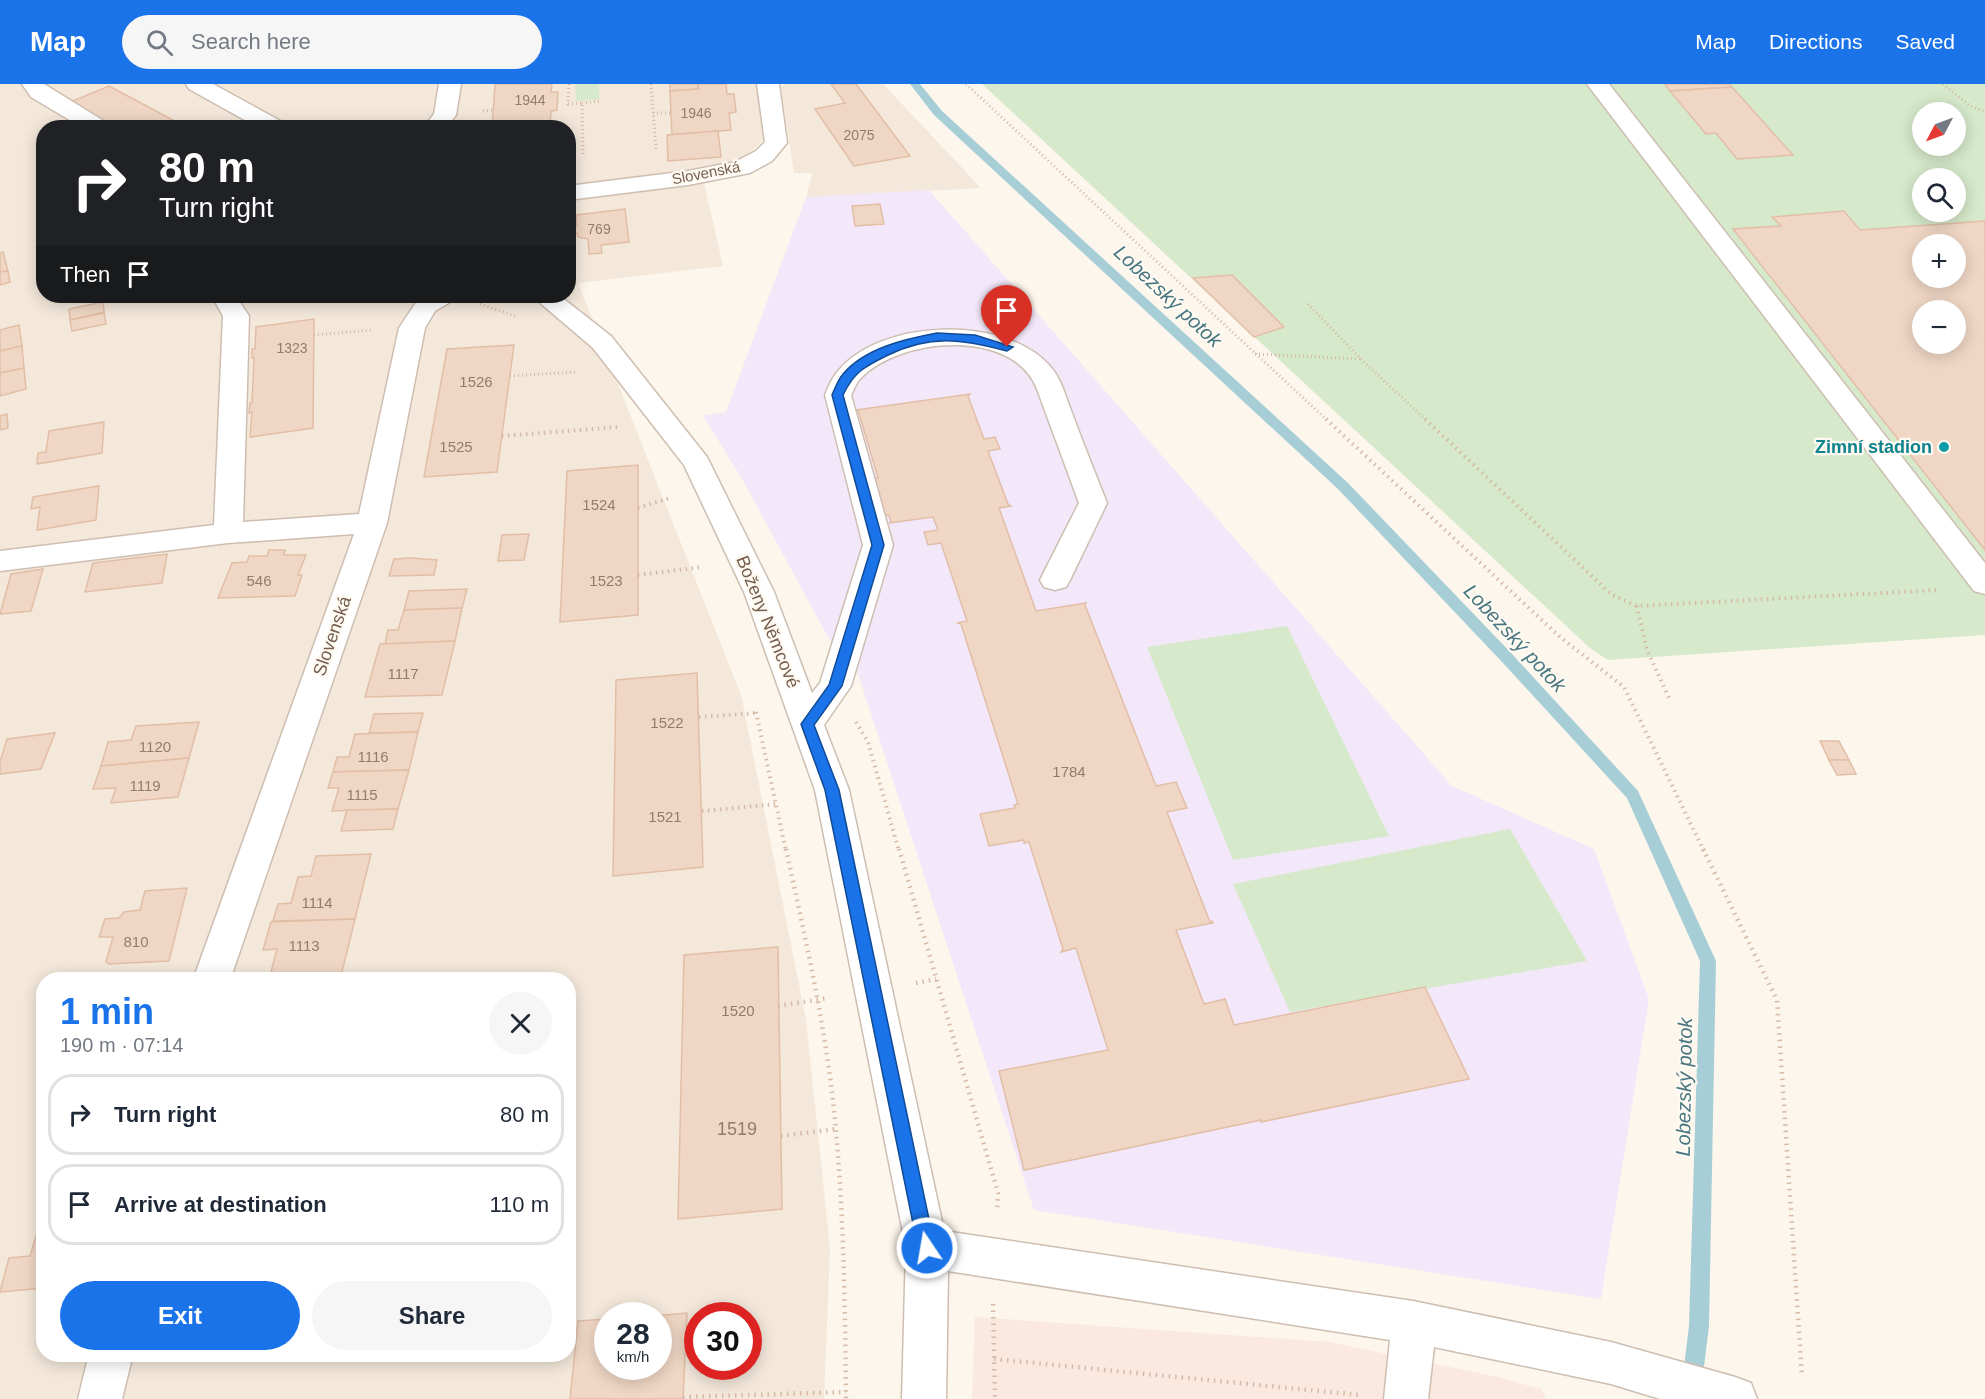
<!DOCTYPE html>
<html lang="en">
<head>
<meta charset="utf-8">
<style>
	:root { --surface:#fff; --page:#f6f6f7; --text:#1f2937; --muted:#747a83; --line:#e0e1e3; --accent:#1a73e8 }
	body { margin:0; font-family:Arial,sans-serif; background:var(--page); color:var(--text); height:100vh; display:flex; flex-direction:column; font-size:22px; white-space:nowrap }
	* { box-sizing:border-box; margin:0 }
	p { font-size:20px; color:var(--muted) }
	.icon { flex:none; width:33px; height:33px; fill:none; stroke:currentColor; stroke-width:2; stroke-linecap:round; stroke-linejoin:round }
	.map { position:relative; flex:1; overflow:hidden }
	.panel { position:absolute; left:36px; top:888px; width:540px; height:390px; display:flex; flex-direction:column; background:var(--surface); border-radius:24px; box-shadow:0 3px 15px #0003 }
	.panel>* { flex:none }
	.hud { position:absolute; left:36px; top:36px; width:540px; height:183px; border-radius:24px; box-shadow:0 3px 15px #0003; background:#202124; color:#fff; overflow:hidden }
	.needle { width:39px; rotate:229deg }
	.fabs { position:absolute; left:1912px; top:18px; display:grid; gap:12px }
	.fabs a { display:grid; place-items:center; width:54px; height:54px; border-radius:50%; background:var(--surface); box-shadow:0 3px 15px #0003; font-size:30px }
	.speed { position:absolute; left:594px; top:1218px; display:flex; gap:12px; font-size:30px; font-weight:700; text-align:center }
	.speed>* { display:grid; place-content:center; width:78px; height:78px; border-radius:50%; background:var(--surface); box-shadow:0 3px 15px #0003; line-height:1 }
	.speed small { font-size:15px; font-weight:400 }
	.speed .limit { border:9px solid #d22; background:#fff; color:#111 }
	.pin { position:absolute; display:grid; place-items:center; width:51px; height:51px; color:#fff; margin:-62px -26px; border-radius:50% 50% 50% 0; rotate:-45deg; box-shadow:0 0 6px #0007 }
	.pin .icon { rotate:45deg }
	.me { position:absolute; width:66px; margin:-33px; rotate:348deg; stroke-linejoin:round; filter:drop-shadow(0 0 4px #0008) }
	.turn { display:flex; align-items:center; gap:21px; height:126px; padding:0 24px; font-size:27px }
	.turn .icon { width:78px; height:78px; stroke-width:2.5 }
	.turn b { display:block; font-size:42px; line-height:51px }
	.then { display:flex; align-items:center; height:57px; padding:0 24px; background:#0003; gap:12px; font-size:22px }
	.round { display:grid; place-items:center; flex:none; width:63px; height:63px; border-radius:32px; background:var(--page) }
	.head { display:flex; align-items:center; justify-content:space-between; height:102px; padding:0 24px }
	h1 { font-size:36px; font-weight:600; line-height:45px; color:var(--accent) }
	.primary-button { display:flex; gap:12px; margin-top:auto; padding:12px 24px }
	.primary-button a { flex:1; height:69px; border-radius:36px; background:var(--accent); color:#fff; font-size:24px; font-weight:600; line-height:69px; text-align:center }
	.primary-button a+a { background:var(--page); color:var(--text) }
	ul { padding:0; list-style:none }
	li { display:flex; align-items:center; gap:18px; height:81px; margin:0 12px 9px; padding:0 12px; border:3px solid var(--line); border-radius:24px }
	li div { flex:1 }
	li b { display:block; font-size:22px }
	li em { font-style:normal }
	header { display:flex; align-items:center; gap:36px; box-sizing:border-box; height:84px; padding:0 30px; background:var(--accent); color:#fff }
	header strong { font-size:28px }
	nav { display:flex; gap:33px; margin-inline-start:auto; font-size:21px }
	.search { width:420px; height:54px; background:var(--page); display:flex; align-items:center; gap:15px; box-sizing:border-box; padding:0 21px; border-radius:33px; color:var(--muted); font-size:22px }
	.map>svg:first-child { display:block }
	.residential { fill:#f3e8da; fill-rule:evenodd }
	.commercial { fill:#fbe9e0 }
	.education { fill:#f3e8f9 }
	.green { fill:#d6e9ca; fill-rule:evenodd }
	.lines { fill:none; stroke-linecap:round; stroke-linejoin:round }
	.stream { fill:#a7ced6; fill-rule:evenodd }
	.building { fill:#f0d7c5; stroke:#e2bea6; stroke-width:1.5; fill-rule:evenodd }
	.minor-casing { stroke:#cebeb1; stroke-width:3 }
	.path-far2 { stroke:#d5baa7; stroke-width:3; stroke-dasharray:1 3; stroke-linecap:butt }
	.path-far1 { stroke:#d5baa7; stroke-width:4; stroke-dasharray:1.5 4.5; stroke-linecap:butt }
	.path { stroke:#d5baa7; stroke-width:4.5; stroke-dasharray:1.5 5; stroke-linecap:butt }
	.minor { fill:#fff; fill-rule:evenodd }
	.route { fill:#1a73e8; stroke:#114b97; stroke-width:1.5 }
	.culture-dot { fill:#0f9aa8; stroke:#fefaf2; stroke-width:2 }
	.labels { text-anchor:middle; stroke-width:4.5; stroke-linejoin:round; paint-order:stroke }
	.far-number-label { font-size:14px; fill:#947c6c }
	.far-street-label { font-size:15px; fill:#765e4f; stroke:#fefaf2 }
	.number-label { font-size:15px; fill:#947c6c }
	.culture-label { font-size:18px; font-weight:bold; fill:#0d838f; stroke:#fefaf2; text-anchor:end }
	.street-label { font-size:18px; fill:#765e4f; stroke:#fefaf2 }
	.near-number-label { font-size:18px; fill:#947c6c }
	.water-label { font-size:20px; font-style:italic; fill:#477681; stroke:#fefaf2 }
</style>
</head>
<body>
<header>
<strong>Map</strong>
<div class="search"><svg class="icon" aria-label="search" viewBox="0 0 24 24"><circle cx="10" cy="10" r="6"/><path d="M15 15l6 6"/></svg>Search here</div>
<nav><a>Map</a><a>Directions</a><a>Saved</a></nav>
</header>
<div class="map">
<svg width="1985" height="1315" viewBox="0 0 1985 1315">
	<rect width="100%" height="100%" fill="#fcf6ec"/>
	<g class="residential">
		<path d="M0,0H759L767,52L750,69L704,99L723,182L578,199L741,611L806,936L830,1164L824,1315H0ZM44,44H568V212H44ZM44,896H568V1270H44ZM608,1232H658V1282H608ZM698,1232H748V1282H698Z"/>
		<path d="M785,0H883L981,104L806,114L812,89H794L782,11L781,3Z"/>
	</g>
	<path class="commercial" d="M975,1233L1329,1258L1498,1293L1541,1305L1546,1315H972Z"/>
	<path class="education" d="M929,106L1452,702L1594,765L1649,915L1601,1215L1034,1126L857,587L835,566L741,393L703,332L726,328L806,113Z"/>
	<g class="green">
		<path d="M575,0H599V15L576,17Z"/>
		<path d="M982,0H1985V551L1608,576L1591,565ZM1923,28H1956V62H1923ZM1923,94H1956V128H1923ZM1923,160H1956V194H1923ZM1923,226H1956V260H1923Z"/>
		<path d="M1287,542L1389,752L1233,776L1147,563Z"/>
		<path d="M1510,745L1587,877L1290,928L1233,800Z"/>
	</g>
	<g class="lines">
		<path class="stream" d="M910,0H920L942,27L1348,399L1513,571L1638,707L1716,877L1709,1242L1700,1315H1680L1689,1242L1700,877L1627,714L1503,579L1338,405L934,31Z"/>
	</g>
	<g class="building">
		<path d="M495,0H552L551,8H558L557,26L551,27L550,43L563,44H492Z"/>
		<path d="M670,0H698V5L670,7Z"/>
		<path d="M698,0H726L727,10H734L736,28L729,29L731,46L672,51L670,7L699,5Z"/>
		<path d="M831,0H856L910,72L854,82L815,25L845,19Z"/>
		<path d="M1665,0H1730L1732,3L1670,7Z"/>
		<path d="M109,2L182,41L175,44H115L70,18Z"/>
		<path d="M1732,3L1793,71L1737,75L1716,49L1706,50L1670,7Z"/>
		<path d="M718,47L721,73L668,77L667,51Z"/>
		<path d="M880,120L884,140L855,142L852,122Z"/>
		<path d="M625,125L629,158L601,161L602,169L589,170L588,155L578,153L577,149L568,150V143L577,142L576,131Z"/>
		<path d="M1844,127L1860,146L1985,137V466L1733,145L1781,142L1772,133ZM1923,160H1956V194H1923ZM1923,226H1956V260H1923Z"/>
		<path d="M3,168L8,187L0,188V169Z"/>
		<path d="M8,187L10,198L0,201V188Z"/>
		<path d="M1232,191L1284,243L1254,253L1193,194Z"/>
		<path d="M103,218L104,228L70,236L69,225Z"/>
		<path d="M104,229L106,240L72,247L70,236Z"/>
		<path d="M314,235L313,344L250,353L252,328L249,329L250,319H252L254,274H252V265H255L256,243Z"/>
		<path d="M19,241L22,262L0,267V246Z"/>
		<path d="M514,261L497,388L424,393L447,265Z"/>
		<path d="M22,262L24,284L0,289V267Z"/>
		<path d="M24,284L26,305L0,312V289Z"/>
		<path d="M970,310L968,312L984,355L995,353L1000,365L988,367L1008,420L1011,422L999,424L1036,527L1086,519L1085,521L1156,702L1176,698L1187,724L1167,728L1210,838L1212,837L1213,839L1176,846L1204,920L1225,915L1234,941L1425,903L1469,995L1261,1038V1036L1024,1086L999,987L1108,966L1076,864L1061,868L1063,865L1029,758L1024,759V756L989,762L980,730L1015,724L1014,721L1018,720L961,540L957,539L967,537L941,459L928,461L924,448L938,446L933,433L889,439L891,438L889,431L883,432L869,396L878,394L858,326H856Z"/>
		<path d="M7,330L8,344L0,346V332Z"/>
		<path d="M104,338L102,369L37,380L38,369L46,368L49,347Z"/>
		<path d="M638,381V531L560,538L567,387Z"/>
		<path d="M99,402L96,436L37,446L40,423L31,425L33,413Z"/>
		<path d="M529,450L524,476L498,477L502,451Z"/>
		<path d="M269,466H285L284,471H306L298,491H302L295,512L218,514L232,479L247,478L249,472H267Z"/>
		<path d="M167,470L162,499L85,508L93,479Z"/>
		<path d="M410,474L437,476L434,491L389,492L394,475Z"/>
		<path d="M43,485L31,527L0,530L11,490Z"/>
		<path d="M467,505L462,524L404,526L409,507Z"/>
		<path d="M462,524L455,557L385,560L388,546H398L404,526Z"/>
		<path d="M455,557L442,611L365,613L380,560Z"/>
		<path d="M697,589L703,783L613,792L616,596Z"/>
		<path d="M423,629L418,648L369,649L374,630Z"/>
		<path d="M199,638L189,674L101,682L108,658L131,656L136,642Z"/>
		<path d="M418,648L409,686L333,688L337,673H349L355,650Z"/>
		<path d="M55,649L41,685L0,690V678L7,655Z"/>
		<path d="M1820,657H1839L1849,676H1829Z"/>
		<path d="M189,674L178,713L111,719L116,704L93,705L101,682Z"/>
		<path d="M1829,676H1849L1856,690L1837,691Z"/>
		<path d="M409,686L398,725L332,727L339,704H328L333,688Z"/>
		<path d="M398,725L393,745L341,747L347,726Z"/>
		<path d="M371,770L355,835L273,837L278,820L291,819L298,793L311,792L316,772Z"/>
		<path d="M187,804L169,877L109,880L106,878L113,853H99L105,835L119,834L124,828L140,826L145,807Z"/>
		<path d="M355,835L340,896H269L277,865L263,866L271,838Z"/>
		<path d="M778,863L782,1125L678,1135L684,871Z"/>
		<path d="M44,1126V1204L0,1208L9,1174L30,1172Z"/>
		<path d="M687,1229L683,1315H570L578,1237L608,1235V1282H658V1232H654Z"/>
	</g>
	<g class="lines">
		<defs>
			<g id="minor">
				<path d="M22,0H44L107,39L110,44H83L31,13Z"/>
				<path d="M186,0H213L284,39L287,44H259L189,5Z"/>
				<path d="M439,0H461L456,31L446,44H423L434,30Z"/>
				<path d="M757,0H779L787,59L772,77L750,89L688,101L568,116V102L688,87L735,78L756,67L765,58Z"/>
				<path d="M1587,0H1609L1985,479V510L1974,507Z"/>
				<path d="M212,212H236L249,232L243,438L359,430L399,244L417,217L426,212H456L452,217L435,227L425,244L387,439L230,896H193L354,450L228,459L0,487V467L214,441L223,232Z"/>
				<path d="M532,212H560L611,252L707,373L774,508L812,609L820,599L863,461L825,311C828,303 832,294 838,287C881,235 1002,231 1048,280C1062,294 1065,312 1072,329C1083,359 1095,389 1107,419L1070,496L1066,503L1055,506L1044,503L1040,496L1079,419L1037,305C1013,243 899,253 860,295C856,299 854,306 851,311L893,461L851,602L824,641L849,706L944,1147L1413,1217L1611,1258L1735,1293L1751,1299L1757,1315H1660L1611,1300L1434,1263L1428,1315H1384L1390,1256L948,1187L946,1315H902L906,1164L815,706L744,508L684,381L593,264Z"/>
				<path d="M89,1270H133L122,1315H78Z"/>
			</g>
		</defs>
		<use href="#minor" class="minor-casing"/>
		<g class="path-far2">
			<path d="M569,0L568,20L582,19L583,73"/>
			<path d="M651,0L656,65"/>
			<path d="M966,0L1328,337"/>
			<path d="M1943,0L1969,21L1985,28"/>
			<path d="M582,19L600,17"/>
			<path d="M483,27L493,26"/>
			<path d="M653,29H671"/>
			<path d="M480,220L515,232"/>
			<path d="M1308,220L1362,276L1427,337"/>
			<path d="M314,251L373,246"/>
			<path d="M1255,270L1361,275"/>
			<path d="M510,292L577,288"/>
		</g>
		<g class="path-far1">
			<path d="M1326,335L1560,553L1624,603L1704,767"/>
			<path d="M1425,335L1612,511L1637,522L1939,506"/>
			<path d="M502,352L619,343"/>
			<path d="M638,424L670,414"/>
			<path d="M638,491L702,483"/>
			<path d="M1637,522L1647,566L1670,616"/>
			<path d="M756,628L786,767"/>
			<path d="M699,633L756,629"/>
			<path d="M856,638L868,658L899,767"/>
			<path d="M702,727L777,720"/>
		</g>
		<g class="path">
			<path d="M786,765C806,858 828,952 836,1047C844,1136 845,1225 846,1315"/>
			<path d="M899,765L998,1109L997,1128"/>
			<path d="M1703,765L1777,916L1802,1293"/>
			<path d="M916,899L936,895"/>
			<path d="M778,922L828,914"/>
			<path d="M781,1052L836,1045"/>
			<path d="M993,1220L995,1315"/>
			<path d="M994,1275L1360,1311"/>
			<path d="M683,1313L846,1308"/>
		</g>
		<use href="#minor" class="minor"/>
	</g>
	<path class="route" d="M937,249L975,251L1013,263L1007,267C962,255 930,250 886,272C864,283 854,288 843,311L884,461L842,602L814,641L839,706L935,1164L933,1169L927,1172L920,1169L918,1164L825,706L801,640L829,601L872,461L832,311C835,304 838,296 843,290C865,264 905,255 937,249Z"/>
	<circle class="culture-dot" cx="1944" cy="363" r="6"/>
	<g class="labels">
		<g class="far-number-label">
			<text x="530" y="21">1944</text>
			<text x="696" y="34">1946</text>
			<text x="859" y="56">2075</text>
			<text x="599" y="150">769</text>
			<text x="292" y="269">1323</text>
		</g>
		<g class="far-street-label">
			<text transform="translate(706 89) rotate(-11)" y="5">Slovenská</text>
		</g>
		<g class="number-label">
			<text x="476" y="303">1526</text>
			<text x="456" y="368">1525</text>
			<text x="599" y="426">1524</text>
			<text x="259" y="502">546</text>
			<text x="606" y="502">1523</text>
			<text x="403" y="595">1117</text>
			<text x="667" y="644">1522</text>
			<text x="155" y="668">1120</text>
			<text x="373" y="678">1116</text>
			<text x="1069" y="693">1784</text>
			<text x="145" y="707">1119</text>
			<text x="362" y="716">1115</text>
			<text x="665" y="738">1521</text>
			<text x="317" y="824">1114</text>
			<text x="136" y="863">810</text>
			<text x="304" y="867">1113</text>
			<text x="738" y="932">1520</text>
		</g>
		<g class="culture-label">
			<text x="1932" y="369">Zimní stadion</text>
		</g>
		<g class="street-label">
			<text transform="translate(768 538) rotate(68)" y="6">Boženy Němcové</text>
			<text transform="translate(332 552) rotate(-71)" y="6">Slovenská</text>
		</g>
		<g class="near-number-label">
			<text x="737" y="1051">1519</text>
		</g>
		<g class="water-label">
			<text transform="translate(1168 212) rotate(43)" y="7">Lobezský potok</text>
			<text transform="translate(1515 554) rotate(47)" y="7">Lobezský potok</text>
			<text transform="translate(1684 1003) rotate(-89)" y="7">Lobezský potok</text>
		</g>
	</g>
</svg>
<div class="fabs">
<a><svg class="needle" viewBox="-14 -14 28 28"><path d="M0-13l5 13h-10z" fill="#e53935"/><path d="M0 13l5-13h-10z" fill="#747a83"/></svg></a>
<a><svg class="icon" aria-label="search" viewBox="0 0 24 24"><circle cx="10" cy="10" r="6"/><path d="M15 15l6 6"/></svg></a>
<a>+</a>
<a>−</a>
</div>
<div class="speed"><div>28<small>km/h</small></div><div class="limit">30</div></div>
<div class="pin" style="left:1007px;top:263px;background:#d93025"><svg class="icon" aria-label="arrive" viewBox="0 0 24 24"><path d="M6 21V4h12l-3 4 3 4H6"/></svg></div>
<svg class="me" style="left:927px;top:1164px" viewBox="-20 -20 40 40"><circle r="17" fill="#1a73e8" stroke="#fff" stroke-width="3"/><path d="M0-11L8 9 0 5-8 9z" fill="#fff"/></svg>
<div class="hud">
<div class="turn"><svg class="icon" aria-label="right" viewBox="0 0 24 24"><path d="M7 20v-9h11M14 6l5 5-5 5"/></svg><div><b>80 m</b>Turn right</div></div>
<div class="then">Then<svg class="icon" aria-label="arrive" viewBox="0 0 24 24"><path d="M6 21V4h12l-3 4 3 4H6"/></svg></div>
</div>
<section class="panel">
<div class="head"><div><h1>1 min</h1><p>190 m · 07:14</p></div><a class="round"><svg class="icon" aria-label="close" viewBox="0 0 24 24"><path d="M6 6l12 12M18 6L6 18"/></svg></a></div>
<ul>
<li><svg class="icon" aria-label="right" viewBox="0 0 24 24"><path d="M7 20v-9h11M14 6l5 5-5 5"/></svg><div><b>Turn right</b></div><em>80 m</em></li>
<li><svg class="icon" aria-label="arrive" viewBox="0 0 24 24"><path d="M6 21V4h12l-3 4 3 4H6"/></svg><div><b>Arrive at destination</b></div><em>110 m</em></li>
</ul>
<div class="primary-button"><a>Exit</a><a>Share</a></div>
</section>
</div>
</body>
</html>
